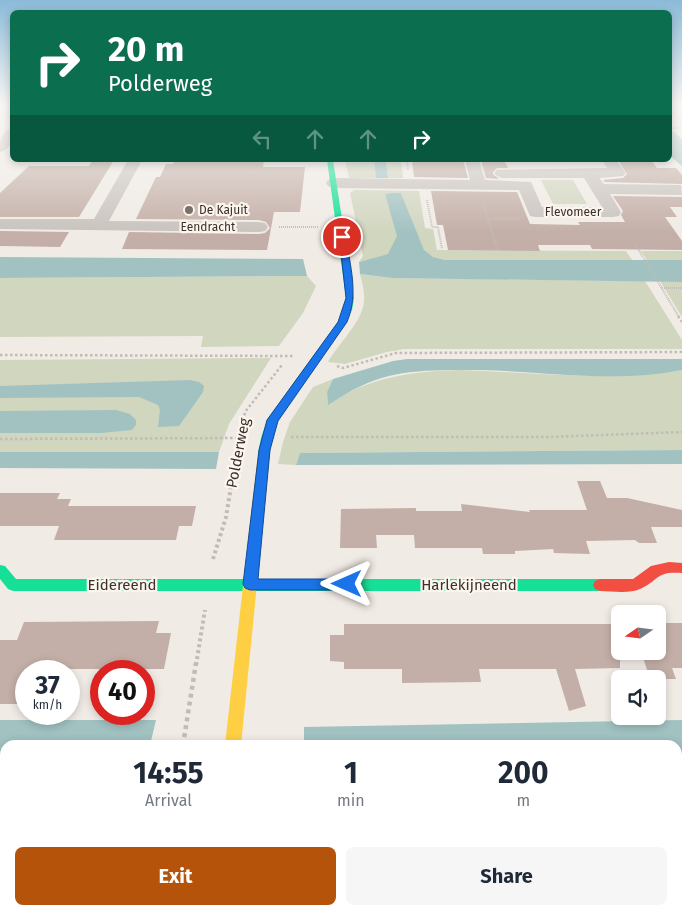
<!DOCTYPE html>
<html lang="en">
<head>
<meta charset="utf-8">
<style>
	:root { --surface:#fff; --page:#f6f6f7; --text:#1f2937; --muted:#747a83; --accent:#b45309 }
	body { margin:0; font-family:"Fira Sans",sans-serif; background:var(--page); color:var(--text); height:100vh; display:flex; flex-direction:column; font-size:19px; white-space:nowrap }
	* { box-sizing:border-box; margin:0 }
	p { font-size:16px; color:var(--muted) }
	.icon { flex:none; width:28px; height:28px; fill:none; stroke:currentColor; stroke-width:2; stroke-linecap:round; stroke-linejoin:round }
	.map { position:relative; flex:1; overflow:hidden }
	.drawer { position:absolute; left:0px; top:740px; width:682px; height:175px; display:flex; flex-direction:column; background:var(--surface); border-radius:15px 15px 0 0; box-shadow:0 2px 8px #0003 }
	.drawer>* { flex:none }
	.banner { position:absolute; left:10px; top:10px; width:662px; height:152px; border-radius:8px; box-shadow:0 2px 8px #0003; background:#0b6e4f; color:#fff; overflow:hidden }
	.needle { width:32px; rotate:256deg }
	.fabs { position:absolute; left:611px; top:605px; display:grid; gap:10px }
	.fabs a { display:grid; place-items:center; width:55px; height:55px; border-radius:8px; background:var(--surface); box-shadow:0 2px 8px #0003; font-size:25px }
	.speed { position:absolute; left:15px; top:660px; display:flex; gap:10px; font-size:25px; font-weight:700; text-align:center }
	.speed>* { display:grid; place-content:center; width:65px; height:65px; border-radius:50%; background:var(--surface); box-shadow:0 2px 8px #0003; line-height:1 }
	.speed small { font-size:12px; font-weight:400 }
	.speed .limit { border:8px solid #d22; background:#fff; color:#111 }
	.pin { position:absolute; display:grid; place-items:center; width:42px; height:42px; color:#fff; margin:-21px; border:2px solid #fff; border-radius:50%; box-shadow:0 1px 5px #0007 }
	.me { position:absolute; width:55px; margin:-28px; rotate:270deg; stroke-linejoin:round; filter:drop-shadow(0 0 4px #0008) }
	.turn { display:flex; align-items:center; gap:18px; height:105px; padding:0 15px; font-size:22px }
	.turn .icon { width:65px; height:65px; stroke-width:2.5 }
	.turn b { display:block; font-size:35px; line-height:42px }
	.lanes { display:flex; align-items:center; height:48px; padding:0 15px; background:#0003; justify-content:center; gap:25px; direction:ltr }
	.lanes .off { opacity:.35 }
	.eta { display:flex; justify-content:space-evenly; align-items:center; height:85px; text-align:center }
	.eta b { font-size:30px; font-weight:700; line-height:35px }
	.button { display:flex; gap:10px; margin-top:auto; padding:10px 15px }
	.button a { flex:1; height:58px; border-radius:8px; background:var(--accent); color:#fff; font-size:20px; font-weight:700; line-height:58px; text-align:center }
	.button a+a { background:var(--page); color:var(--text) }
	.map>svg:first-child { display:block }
	.green { fill:#d1d6bf }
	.water { fill:#a1c2c1 }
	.building { fill:#c3afa7 }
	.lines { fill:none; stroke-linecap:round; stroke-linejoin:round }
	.path-far3 { stroke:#c2bbb6; stroke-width:2; stroke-dasharray:1 1; stroke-linecap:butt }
	.path-far2 { stroke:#c2bbb6; stroke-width:2.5; stroke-dasharray:2.5 2.5; stroke-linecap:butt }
	.path-far1 { stroke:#c2bbb6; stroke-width:4; stroke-dasharray:3 3; stroke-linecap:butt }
	.path { stroke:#c2bbb6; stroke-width:4.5; stroke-dasharray:4 4; stroke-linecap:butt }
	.street { fill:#c9c3be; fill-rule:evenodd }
	.fast { fill:#16e098; fill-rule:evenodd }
	.slow { fill:#ffcf43; fill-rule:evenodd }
	.jam { fill:#f24e42; fill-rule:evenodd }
	.route { fill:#1a73e8; stroke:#114b97 }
	.poi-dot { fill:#7a716c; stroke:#fbf5ee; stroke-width:2 }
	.labels { text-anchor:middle; stroke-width:4.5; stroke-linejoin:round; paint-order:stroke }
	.far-poi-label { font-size:12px; fill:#3b302b; stroke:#fbf5ee; text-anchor:start }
	.far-street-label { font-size:12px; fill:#3b302b; stroke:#fbf5ee }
	.street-label { font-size:15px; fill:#3b302b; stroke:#fbf5ee }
</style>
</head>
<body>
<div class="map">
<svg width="682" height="915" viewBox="0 0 682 915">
	<rect width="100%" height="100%" fill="#f0ebe5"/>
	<g class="green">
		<path d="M345,160H374L376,178H388L386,160H401L403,178H349Z"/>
		<path d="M541,180H573L587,204H553Z"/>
		<path d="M355,190L419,191L425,228L433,229L437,250L626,251L632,260L503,262L445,260L433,257L424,251L401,193L385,194L398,235L389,254L359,262L363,256L350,193Z"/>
		<path d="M641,251H682V260H647Z"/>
		<path d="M360,274L392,278L645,281L682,340V349H404L387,352L345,364L328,362C338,344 363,321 364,301C365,292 362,282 360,274Z"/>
		<path d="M307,276L316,286L303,313L279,346L201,347L203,336L0,337V278Z"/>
		<path d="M660,281L682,282V317Z"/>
		<path d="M271,358L229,424L219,452H0V360Z"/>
		<path d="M458,370C530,372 612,382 682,370V450L300,453L296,465L278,464L283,442L290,422L313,387L333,379L327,392L328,404C371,377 408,372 458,370Z"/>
	</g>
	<g class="water">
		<path d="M670,129L682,139V166L670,156Z"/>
		<path d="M374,160H386L388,178H376Z"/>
		<path d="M392,193H401L424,250L433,257L445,260H682V282L392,278L360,274L359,262L388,254L397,236L385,194Z"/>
		<path d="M0,257L303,259L307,276L0,278Z"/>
		<path d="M407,359H682V370C617,383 547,372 481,370C452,370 422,369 393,375C369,380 348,392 328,405L327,392L333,379L393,361Z"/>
		<path d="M190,380L199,382L204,386L203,392L179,426L158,427L160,410L158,405L139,397L0,398V386Z"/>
		<path d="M116,410L130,414L136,420V425L132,430L101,433H0V411Z"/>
		<path d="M682,450V464L296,465L300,453Z"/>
		<path d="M0,452H219L216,469L0,468Z"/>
		<path d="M0,720H156L150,745H5V765H0Z"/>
		<path d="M682,720V778H678V745H304V727Z"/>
	</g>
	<g class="building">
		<path d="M93,160H114L79,217H0V193L29,166H89Z"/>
		<path d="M175,160H264L263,167H305L300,212H274L267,250L122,249L129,232L259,234L265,233L270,228L266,222L259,220L136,219L156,177H160L166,164H173Z"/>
		<path d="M412,160H463L468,178L414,177Z"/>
		<path d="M481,160H504L508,168H497L493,172V174L499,179L486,178Z"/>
		<path d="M618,160H651L657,168H676L682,175V184L605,182L603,180L623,178L627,174Z"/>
		<path d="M431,191L517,192L530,224L580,225L578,222H625L621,215L623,211L613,196L682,197V207H670L677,217H665L682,241V250L592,249L590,245H538L540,251L448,250L443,225H437Z"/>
		<path d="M0,231L69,232L60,247L0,246Z"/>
		<path d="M577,481H600L607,498H627L682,510V527H651L657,543H639L635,540L586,541L590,554L554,553L553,549L515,551V554H483L482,548H415L414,535H376L377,548H340L341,509L416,508V511H462L461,504L530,512L529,510H587Z"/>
		<path d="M0,493H60L57,499H71L68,506H196L192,526H179L176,540H54L59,526H0Z"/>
		<path d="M159,621L156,633H171L164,669H26V691L22,704H0V640H17L24,622Z"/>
		<path d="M658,623H682V668H672L676,679H650L641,651H658Z"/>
		<path d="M344,624H620V668L575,669L586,706L569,711L556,669H479L481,682L402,683V669H344V662L330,661V635H344Z"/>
	</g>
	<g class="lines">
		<g class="path-far3">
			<path d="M670,111L676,115L682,125"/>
			<path d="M670,128H682"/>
			<path d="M407,160L408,169"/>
			<path d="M427,200L432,227H438L442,249"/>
			<path d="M483,202L488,219H519"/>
			<path d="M488,219L497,249"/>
			<path d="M279,227H318"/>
			<path d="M634,242L679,317"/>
			<path d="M662,288H682"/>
		</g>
		<g class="path-far2">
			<path d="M678,316L682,322"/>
			<path d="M0,355L293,356"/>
			<path d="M337,366L343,368L396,353L682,352"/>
			<path d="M241,430L245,412L282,365"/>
			<path d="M291,437H548L682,432"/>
			<path d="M0,439L242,438"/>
			<path d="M234,469L236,458"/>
		</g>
		<g class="path-far1">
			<path d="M213,559L226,517L234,468"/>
			<path d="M196,665L205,610"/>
		</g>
		<g class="path">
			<path d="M183,745L196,663"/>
			<path d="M155,915L156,910"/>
		</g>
		<g class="street">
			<path d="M12,128C13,138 12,149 0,152C0,142 0,131 12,128Z"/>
			<path d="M128,160H142L109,221L259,222L265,223L268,227L265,231L259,232L0,229V219H94Z"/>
			<path d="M465,160H479L485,180L531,182L542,207H602L584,178H502L497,176L494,173L497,170L607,168L602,160H616L626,173L623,176L599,178L604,184L681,185L682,195L610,194L621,212L619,216L613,217H536L530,216L519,190L334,188L328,186L326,183L328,180L334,178L470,180Z"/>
		</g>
		<g class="fast">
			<path d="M327,160H333L354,298L352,310L346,322L277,420L271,438L270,453L264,457L258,453L261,438L267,420L338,322L344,310L346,298Z"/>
			<path d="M0,565L5,566L16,579H600L605,581L607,585L605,589L600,591H13L8,589L0,579Z"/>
			<path d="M206,910H224L223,915H205Z"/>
		</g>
		<path class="slow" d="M264,449L270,453L241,745H225L258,453Z"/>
		<path class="jam" d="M669,562L682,563V573C655,571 660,580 640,589C629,594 611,591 600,591L595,589L593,585L595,581L600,579H633L651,566Z"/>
	</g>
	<linearGradient id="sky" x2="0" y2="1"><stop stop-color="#8bbad8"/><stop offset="0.45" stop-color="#f8f6f3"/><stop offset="1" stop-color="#f8f6f3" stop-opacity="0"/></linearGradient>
	<rect width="682" height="234" fill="url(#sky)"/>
	<path class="route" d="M339,235L346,237C350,267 359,293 347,322L278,421L270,450L258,579H347L351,581L353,584L351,588L347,590H250L245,588L243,584L259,450L267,420L338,322L346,298Z"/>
	<circle class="poi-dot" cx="189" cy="210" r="5"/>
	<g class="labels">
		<g class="far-poi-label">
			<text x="199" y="214">De Kajuit</text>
		</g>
		<g class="far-street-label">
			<text x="573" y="216">Flevomeer</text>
			<text x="208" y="231">Eendracht</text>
		</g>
		<g class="street-label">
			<text transform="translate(238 453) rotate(-79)" y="5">Polderweg</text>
			<text x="122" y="590">Eidereend</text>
			<text x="469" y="590">Harlekijneend</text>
		</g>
	</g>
</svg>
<div class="fabs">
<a><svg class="needle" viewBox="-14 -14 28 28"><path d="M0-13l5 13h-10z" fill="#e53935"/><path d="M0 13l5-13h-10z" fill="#747a83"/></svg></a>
<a><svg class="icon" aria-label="sound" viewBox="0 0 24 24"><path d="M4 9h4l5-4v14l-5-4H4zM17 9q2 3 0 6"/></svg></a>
</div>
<div class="speed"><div>37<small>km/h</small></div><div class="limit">40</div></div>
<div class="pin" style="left:342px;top:237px;background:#d93025"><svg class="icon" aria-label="arrive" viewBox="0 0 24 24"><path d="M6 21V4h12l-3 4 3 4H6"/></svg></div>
<svg class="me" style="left:347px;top:584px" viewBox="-20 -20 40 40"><path d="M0-17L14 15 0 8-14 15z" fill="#1a73e8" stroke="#fff" stroke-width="4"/></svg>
<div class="banner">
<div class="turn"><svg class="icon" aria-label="right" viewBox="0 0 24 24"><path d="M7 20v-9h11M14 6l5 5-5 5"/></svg><div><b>20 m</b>Polderweg</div></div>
<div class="lanes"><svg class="icon off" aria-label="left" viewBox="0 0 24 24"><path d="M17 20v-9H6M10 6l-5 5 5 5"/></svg><svg class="icon off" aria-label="ahead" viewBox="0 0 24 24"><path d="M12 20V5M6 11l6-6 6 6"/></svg><svg class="icon off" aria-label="ahead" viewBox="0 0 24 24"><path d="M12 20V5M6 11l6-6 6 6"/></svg><svg class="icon" aria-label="right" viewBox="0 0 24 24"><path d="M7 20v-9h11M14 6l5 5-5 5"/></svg></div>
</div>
<section class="drawer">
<div class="eta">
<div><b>14:55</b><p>Arrival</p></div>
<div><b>1</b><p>min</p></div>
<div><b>200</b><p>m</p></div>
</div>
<div class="button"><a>Exit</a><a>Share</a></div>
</section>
</div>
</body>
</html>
